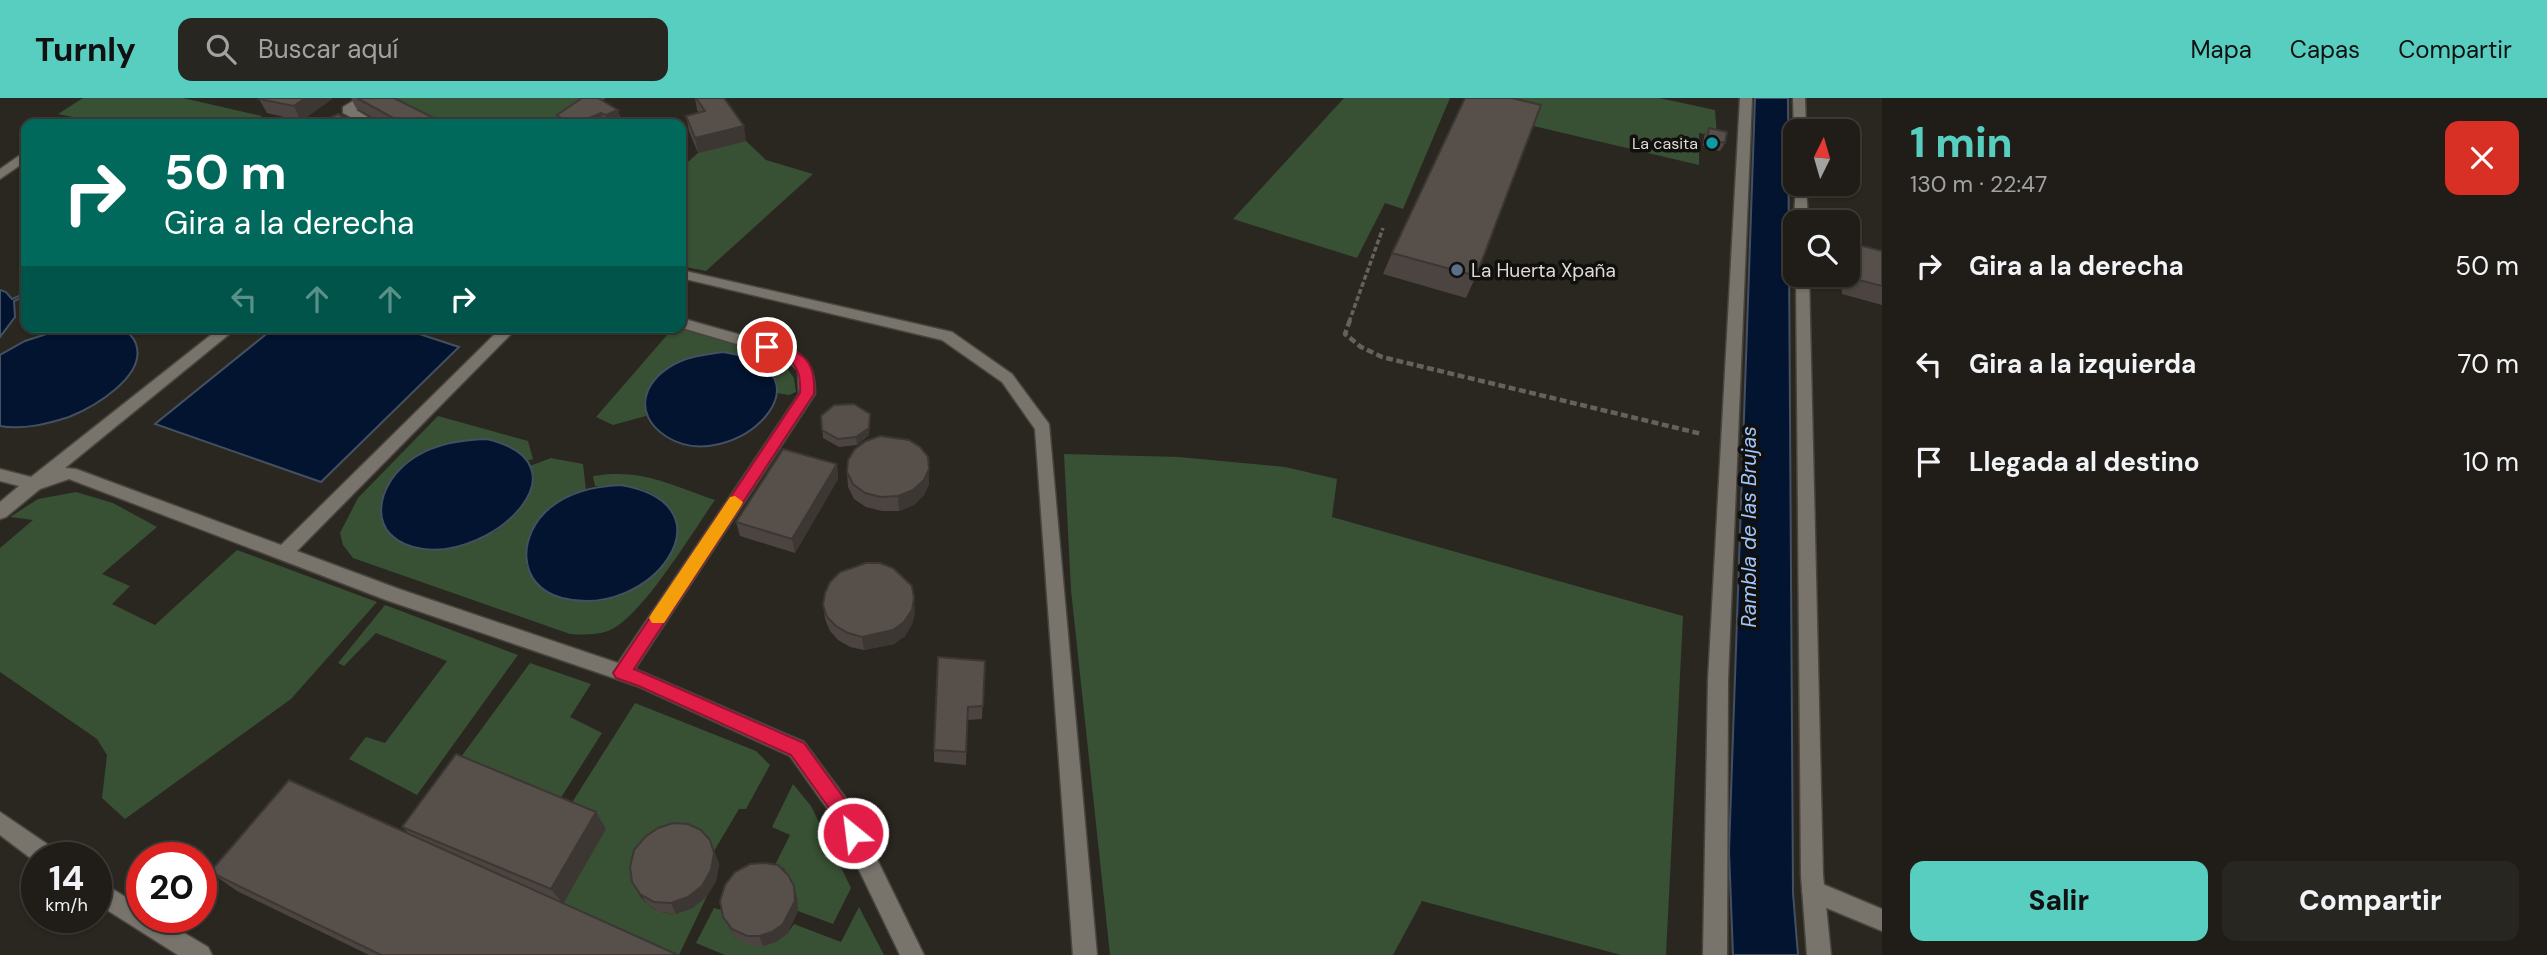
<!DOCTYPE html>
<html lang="es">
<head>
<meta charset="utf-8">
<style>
	:root { --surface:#201d18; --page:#282621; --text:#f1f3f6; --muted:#a2a2a2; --line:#3d3b37; --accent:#58cec0 }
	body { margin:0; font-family:"DM Sans",sans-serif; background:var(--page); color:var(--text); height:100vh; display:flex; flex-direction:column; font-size:26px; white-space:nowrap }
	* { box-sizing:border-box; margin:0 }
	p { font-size:23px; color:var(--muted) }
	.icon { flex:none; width:38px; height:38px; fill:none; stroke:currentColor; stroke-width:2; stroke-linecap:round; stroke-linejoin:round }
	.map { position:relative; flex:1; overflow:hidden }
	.drawer { display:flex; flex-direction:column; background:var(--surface); width:665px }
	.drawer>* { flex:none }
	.top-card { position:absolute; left:21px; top:21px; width:665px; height:214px; border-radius:14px; box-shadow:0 2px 5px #0004,0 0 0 2px var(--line); background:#00695c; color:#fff; overflow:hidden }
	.needle { width:46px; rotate:5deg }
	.buttons { position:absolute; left:1783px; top:21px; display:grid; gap:14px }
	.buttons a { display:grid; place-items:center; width:77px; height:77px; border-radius:14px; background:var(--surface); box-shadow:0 2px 5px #0004,0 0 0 2px var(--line); font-size:35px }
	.speed { position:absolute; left:21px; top:744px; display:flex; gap:14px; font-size:35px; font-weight:700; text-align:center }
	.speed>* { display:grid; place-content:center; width:91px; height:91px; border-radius:50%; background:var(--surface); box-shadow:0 2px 5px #0004,0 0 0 2px var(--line); line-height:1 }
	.speed small { font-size:18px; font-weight:400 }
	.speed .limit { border:10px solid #d22; background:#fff; color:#111 }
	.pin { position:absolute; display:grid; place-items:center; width:60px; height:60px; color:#fff; margin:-30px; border:4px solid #fff; border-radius:50%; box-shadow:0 2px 7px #0007 }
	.me { position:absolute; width:77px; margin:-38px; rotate:331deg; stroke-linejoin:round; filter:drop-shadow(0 0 5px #0008) }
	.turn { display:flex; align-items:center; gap:24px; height:147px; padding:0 28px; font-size:32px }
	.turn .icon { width:91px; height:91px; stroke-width:2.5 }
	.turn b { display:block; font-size:49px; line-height:60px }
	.lanes { display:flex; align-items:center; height:66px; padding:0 28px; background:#0003; justify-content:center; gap:35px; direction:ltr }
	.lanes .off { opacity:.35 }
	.round { display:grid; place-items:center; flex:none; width:74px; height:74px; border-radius:14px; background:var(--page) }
	.overview { display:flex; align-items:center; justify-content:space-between; height:119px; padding:0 28px }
	h1 { font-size:42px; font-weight:800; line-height:52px; color:var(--accent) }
	.primary-button { display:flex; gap:14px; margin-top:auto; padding:14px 28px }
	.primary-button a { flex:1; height:80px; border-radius:14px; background:var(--accent); color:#111; font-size:28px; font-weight:800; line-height:80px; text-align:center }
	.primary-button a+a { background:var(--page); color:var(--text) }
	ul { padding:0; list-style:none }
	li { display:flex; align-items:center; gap:21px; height:98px; padding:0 28px }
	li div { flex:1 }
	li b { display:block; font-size:26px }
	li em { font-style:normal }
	header { display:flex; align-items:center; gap:42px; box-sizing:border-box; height:98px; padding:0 35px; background:var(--accent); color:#111 }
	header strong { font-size:33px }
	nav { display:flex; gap:38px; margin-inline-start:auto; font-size:24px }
	.search { width:490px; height:63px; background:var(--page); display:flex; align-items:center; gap:18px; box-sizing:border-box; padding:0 24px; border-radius:14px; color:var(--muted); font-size:26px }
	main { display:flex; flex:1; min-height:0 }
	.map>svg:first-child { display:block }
	.green { fill:#385034 }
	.water { fill:#02142f; stroke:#445061; stroke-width:2 }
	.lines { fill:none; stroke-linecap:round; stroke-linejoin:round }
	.service-casing { stroke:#48453f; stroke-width:3 }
	.minor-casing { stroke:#48453f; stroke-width:3 }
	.tertiary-casing { stroke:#48453f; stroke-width:3 }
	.path-far1 { stroke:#64625b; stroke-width:3.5; stroke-dasharray:5 2.5; stroke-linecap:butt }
	.path { stroke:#64625b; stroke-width:4.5; stroke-dasharray:7 3.5; stroke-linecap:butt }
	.service { fill:#78746c; fill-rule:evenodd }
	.minor { fill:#78746c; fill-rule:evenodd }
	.tertiary { fill:#78746c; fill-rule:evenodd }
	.wall { fill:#4b4440 }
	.shaded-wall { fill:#3d3734 }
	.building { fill:#574f4a; stroke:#3d3734; stroke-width:2 }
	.route { fill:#e11d48; stroke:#92132f; stroke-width:2 }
	.slow { fill:#f59e0b }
	.culture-dot { fill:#0f9aa8; stroke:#12100d; stroke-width:2.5 }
	.service-dot { fill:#5c6f8a; stroke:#12100d; stroke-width:2.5 }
	.labels { text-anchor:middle; stroke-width:7; stroke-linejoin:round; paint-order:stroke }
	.far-poi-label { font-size:16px; fill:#dedcd7; stroke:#12100d; text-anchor:end }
	.poi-label { font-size:19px; fill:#dedcd7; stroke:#12100d; text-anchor:start }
	.water-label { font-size:21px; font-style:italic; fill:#9dc5fe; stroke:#12100d }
</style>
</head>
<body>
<header>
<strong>Turnly</strong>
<div class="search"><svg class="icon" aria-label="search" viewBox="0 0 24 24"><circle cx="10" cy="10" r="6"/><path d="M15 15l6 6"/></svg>Buscar aquí</div>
<nav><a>Mapa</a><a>Capas</a><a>Compartir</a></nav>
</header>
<main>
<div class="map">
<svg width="1882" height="857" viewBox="0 0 1882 857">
	<rect width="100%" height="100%" fill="#2a2720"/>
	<g class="green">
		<path d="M83,0H183L262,18L250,26H105L58,16Z"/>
		<path d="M378,0H606L567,26H428Z"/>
		<path d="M1344,0H1450L1403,111L1385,105L1357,160L1233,121Z"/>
		<path d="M1465,0H1659L1715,12L1717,38L1699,35V67L1461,11Z"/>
		<path d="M746,43L766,62L813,76L706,173L681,168V70L698,55Z"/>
		<path d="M674,229L779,259L794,280L796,294L789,297L776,295L777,288L644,302L646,318L613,327L596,319Z"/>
		<path d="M438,318L528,343L533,361L526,363L521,355L414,360L395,376L383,395L495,434C519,415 534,401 530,368L551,360L583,366L586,392L571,396L526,467C543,501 566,504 602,503L677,430C665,388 634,386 595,388L593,378C641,370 671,387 715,402C693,433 641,521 608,533C596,537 583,537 570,536L353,460L343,447L340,435L358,400Z"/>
		<path d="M1064,356L1179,359L1285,369L1337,381L1332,419L1683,518L1666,857H1621L1422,803L1393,857H1110L1071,492Z"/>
		<path d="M76,394L113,405L157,429L102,476L130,488L112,506L155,527L237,452L377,504L291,601L125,721L102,700L107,657L97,641L0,574V450L33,422L10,419L38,401Z"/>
		<path d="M385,507L518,557L417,697L349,661L366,639L385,645L447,563L376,535L344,568L338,565Z"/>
		<path d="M530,565L591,586L570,619L602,635L555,709L455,667Z"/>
		<path d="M635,605L756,653L770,667L746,711H739L714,753L706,744L638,795C659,824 682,819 707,798L679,857H650L563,806L566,714Z"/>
		<path d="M793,686L811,708L851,790L833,826L798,813L781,778L785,771L775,767L790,737L772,729Z"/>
		<path d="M859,809L884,857H725L696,845L714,810L725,813L728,829L737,841L787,836L794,826L841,844Z"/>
	</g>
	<g class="water">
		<path d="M1755,0H1788L1793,795L1798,857H1733L1729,753Z"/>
		<path d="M0,192L6,194L12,201L26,195V198L14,203L15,219L0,239Z"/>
		<path d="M68,229C83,229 108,225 121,231C128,234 134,240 136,246C147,278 94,309 69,319C47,326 23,332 0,328V257L25,243Z"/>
		<path d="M275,229H398L459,249L321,384L155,326Z"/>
		<path d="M723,254C844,273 733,380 667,339C629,315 645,278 681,263C695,257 709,256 723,254Z"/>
		<path d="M487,341C592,367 493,461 423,451C363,442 374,385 415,359C438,345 461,342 487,341Z"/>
		<path d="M621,387C737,407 651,523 562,500C516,488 517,436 551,409C571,393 595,388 621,387Z"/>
	</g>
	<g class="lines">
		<defs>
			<g id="service">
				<path d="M681,220L794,252C811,265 815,275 815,296L635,571L804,644L850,706L924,857H900L834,720L790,658L637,588L386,502L69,381L40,391L6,419L0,421V404L19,388L0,383V371L31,379L221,229H238L65,370L76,371L281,447L502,229H518L297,453L399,491L618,565L799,296L798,272L784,260L679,229Z"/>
				<path d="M0,714L56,752L59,760H37V765L0,737Z"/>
				<path d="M96,781L142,809V819H157L208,849L212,857H178L96,805Z"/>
			</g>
			<g id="minor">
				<path d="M358,0H372L356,12L379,26H364L343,15V9Z"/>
				<path d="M26,53V63L0,81V71Z"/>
				<path d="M681,172L952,234L1012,276L1049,326L1097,857H1073L1035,331L1002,284L942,242L681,180Z"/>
				<path d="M1813,782L1882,811V833L1805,801L1802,793L1805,785Z"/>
			</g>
			<g id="tertiary">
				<path d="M1740,0H1752L1728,582L1727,857H1703L1708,582Z"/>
				<path d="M1793,0H1805L1806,33L1796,35L1794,33Z"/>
				<path d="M1796,83V86H1806L1808,124H1794Z"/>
				<path d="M1796,176L1809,177L1823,777L1831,857H1807L1801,777Z"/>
			</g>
		</defs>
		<use href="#service" class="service-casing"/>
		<use href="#minor" class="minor-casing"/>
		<use href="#tertiary" class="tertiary-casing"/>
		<path class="path-far1" d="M1349,224L1383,130"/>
		<path class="path" d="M1350,222L1345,236L1361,249L1382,259L1702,336"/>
		<use href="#service" class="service"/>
		<use href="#minor" class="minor"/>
		<use href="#tertiary" class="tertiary"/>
	</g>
	<g class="wall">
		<path d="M351,0H394L434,20L437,26H384L356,10Z"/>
		<path d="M695,0H724L746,43L698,55L689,33L686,18L699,15L697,12Z"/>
		<path d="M259,1H332L301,23L267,15Z"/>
		<path d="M618,12L622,26H560L557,17Z"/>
		<path d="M1709,30L1725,45L1720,53L1703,48L1704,38Z"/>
		<path d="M1851,145L1882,153V207L1842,196L1840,177H1848V149Z"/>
		<path d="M1392,155L1476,178L1466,200L1383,176Z"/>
		<path d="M870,316L869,337L857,347L839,349L823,340L821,318Z"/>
		<path d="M837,366L838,381L795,455L740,438L736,424Z"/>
		<path d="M929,371V386L924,397L914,407L899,413H882L866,409L854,401L848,389L847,374Z"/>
		<path d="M823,507L915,514L912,526L905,538L894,546L864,552L850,549L838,542L830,533L825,521Z"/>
		<path d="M985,563L982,621L967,622L966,667L934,664V652Z"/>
		<path d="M402,729L606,731L563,806L678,857H369L237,793L210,774L410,737Z"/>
		<path d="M714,753L719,766L716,783L707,798L693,810L676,816L660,814L647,806L632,784Z"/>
		<path d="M797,799L798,813L787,836L776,844L763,848H751L737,841L728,829L723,819Z"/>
	</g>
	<g class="shaded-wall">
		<path d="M305,0H332V1L301,23L294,8Z"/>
		<path d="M618,12L622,26H608L606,17Z"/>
		<path d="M601,15L604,26H575Z"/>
		<path d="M434,20L437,26H424Z"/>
		<path d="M744,28L746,43L698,55L695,40Z"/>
		<path d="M870,316L869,337L857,347L856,339Z"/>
		<path d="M837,366L838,381L795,455L792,441Z"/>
		<path d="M929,371V386L924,397L914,407L899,413L898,398Z"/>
		<path d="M914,500L915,514L912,526L905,538L894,546L864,552L862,539Z"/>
		<path d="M596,714L606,731L563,806L551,791Z"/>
		<path d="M710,742L719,766L716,783L707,798L693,810L676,816L671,805Z"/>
		<path d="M794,788L797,799L798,813L787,836L776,844L763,848L759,838Z"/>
	</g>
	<g class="building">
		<path d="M260,0H305L294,8L259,1Z"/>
		<path d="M357,0H394L434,20L424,26H404Z"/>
		<path d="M582,0H598L618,12L606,17L601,15L575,26H570L557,17Z"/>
		<path d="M696,0H724L744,28L695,40L686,18L705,13Z"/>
		<path d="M1465,0H1512L1541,7L1476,178L1392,155Z"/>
		<path d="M338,16L356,25L354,26H316Z"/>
		<path d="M1709,30L1727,34L1725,45L1707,41Z"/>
		<path d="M1851,145L1882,153V188L1855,181Z"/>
		<path d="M854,306L870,316L869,330L856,339L838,341L822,332L821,318L834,307Z"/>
		<path d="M880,338L909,342L920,349L928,359L929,371L924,382L913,392L898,398L881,399L865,395L853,386L847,374L848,362L855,351L866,343Z"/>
		<path d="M783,351L837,366L792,441L736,424Z"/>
		<path d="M866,465H880L893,470L912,488L914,500L912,512L904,524L893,532L862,539L848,535L836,528L827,519L823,507L825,495L830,484L840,474Z"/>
		<path d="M938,559L985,563L983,608L968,609L966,654L934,652Z"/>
		<path d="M456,656L596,714L551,791L402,729Z"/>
		<path d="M289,682L678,857H381L210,774Z"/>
		<path d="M673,725L688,726L701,732L710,742L714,755L711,772L702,788L688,799L671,805L654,804L640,796L632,784L630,769L634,752L645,739L658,730Z"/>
		<path d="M764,765L778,767L788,777L794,788L795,803L783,826L772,834L759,838H747L732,831L723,819L720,803L725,787L735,774L750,766Z"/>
	</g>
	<path class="route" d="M767,245C800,254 816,257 814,296L634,571L804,645L849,707L863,735L860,742L853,744L846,742L836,720L791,657L639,588L616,580L613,575L800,295C802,263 790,261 762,252L760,249Z"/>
	<path class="slow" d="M735,398L743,404L741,408L664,525H652L649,520L652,515L730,399Z"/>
	<circle class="culture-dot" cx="1712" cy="45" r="7"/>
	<circle class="service-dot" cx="1457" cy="172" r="7"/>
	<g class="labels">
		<g class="far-poi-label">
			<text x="1698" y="51">La casita</text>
		</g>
		<g class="poi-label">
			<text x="1471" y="179">La Huerta Xpaña</text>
		</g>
		<g class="water-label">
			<text transform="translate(1749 429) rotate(-90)" y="7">Rambla de las Brujas</text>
		</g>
	</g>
</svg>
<div class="buttons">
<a><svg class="needle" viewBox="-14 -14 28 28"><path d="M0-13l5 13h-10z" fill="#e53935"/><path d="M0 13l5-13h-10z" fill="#a2a2a2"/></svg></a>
<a><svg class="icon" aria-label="search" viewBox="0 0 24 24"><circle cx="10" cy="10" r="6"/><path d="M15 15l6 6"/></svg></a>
</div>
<div class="speed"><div>14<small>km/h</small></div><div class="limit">20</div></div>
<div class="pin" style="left:767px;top:249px;background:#d93025"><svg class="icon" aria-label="arrive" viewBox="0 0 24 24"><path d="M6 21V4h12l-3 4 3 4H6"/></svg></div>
<svg class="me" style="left:853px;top:735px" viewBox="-20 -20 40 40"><circle r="17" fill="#e11d48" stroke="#fff" stroke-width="3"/><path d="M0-11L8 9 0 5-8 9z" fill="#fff"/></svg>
<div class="top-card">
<div class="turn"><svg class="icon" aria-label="right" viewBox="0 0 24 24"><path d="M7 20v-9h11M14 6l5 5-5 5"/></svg><div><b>50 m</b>Gira a la derecha</div></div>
<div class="lanes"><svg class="icon off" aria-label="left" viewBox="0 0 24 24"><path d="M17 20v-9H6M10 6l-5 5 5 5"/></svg><svg class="icon off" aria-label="ahead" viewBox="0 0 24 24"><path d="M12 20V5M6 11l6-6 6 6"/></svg><svg class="icon off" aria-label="ahead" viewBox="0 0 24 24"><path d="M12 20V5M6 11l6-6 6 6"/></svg><svg class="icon" aria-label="right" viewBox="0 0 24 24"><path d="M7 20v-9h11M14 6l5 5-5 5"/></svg></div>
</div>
</div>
<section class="drawer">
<div class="overview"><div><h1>1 min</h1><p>130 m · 22:47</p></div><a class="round" style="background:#d93025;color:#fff"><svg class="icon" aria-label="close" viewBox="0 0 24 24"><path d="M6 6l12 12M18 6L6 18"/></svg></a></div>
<ul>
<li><svg class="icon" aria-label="right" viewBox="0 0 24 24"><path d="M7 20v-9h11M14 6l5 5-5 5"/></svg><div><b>Gira a la derecha</b></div><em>50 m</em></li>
<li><svg class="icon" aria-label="left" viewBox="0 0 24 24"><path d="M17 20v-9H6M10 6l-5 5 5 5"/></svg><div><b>Gira a la izquierda</b></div><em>70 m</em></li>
<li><svg class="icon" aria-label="arrive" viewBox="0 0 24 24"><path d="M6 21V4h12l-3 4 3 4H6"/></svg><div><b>Llegada al destino</b></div><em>10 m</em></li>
</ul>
<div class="primary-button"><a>Salir</a><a>Compartir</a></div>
</section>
</main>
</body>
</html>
